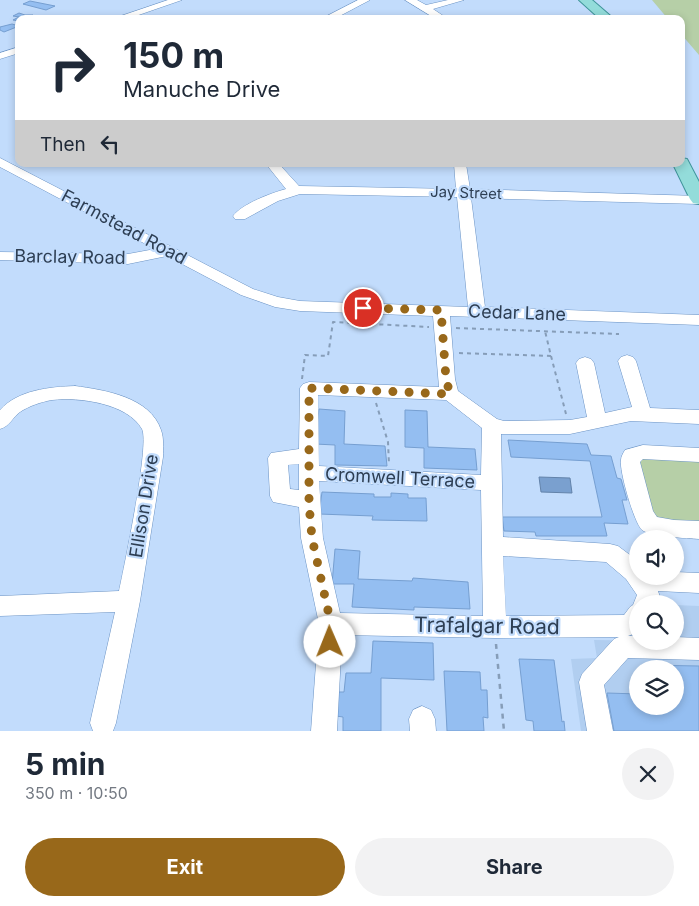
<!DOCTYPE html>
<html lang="en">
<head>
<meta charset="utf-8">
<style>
	:root { --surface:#fff; --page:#f2f2f3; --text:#1f2937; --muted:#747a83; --accent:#98681a }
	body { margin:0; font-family:Inter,sans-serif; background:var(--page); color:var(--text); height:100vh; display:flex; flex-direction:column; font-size:19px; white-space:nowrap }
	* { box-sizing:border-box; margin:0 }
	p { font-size:16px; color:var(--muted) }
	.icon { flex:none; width:28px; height:28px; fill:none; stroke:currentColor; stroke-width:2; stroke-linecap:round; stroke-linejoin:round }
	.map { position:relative; height:731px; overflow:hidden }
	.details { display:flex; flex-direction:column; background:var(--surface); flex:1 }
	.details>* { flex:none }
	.banner { position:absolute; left:15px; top:15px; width:670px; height:152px; border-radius:10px; box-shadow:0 2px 8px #0003; background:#fff; color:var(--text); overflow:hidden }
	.fabs { position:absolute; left:629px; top:530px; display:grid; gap:10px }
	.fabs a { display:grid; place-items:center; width:55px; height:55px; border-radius:50%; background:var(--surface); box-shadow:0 2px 8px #0003; font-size:25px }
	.pin { position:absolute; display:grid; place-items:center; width:42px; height:42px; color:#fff; margin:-21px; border:2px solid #fff; border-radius:50%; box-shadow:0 1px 5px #0007 }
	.me { position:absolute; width:55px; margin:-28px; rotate:359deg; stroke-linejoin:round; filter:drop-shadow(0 0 4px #0008) }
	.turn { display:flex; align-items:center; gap:18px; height:105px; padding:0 25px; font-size:22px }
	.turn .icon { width:65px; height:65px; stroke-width:2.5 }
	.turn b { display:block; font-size:35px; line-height:42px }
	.then { display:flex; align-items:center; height:48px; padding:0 25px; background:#0003; gap:10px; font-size:19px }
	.round { display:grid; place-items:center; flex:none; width:52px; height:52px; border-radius:26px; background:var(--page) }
	.headline { display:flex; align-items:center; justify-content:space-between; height:85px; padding:0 25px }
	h1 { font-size:30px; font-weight:700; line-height:38px }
	.cta { display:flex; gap:10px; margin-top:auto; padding:10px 25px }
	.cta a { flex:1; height:58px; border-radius:30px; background:var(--accent); color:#fff; font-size:20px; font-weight:700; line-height:58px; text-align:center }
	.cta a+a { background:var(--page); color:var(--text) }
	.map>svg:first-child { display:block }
	.built { fill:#b1cef0; fill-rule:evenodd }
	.green { fill:#b6cfa7 }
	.water { fill:#7aa0cf; stroke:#6383aa }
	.building { fill:#94bef1; stroke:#769fd1 }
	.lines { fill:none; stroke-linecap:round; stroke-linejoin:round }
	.minor-casing { stroke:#6b93c4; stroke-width:1 }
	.major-casing { stroke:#40959b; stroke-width:2 }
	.path-far1 { stroke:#869db8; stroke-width:2; stroke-dasharray:4 4; stroke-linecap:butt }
	.path { stroke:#869db8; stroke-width:2.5; stroke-dasharray:5 5; stroke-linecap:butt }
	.minor { fill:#fff; fill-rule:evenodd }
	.major { fill:#93dcda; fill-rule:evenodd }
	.route { stroke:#98681a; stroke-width:9; stroke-dasharray:0 16.2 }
	.labels { text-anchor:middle; stroke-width:4.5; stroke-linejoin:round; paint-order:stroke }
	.far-street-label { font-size:15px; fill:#2d3e53; stroke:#c2dcfc }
	.street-label { font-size:18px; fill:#2d3e53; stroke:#c2dcfc }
	.near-street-label { font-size:21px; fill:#2d3e53; stroke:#c2dcfc }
</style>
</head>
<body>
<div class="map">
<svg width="699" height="731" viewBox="0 0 699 731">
	<rect width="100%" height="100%" fill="#c2dcfc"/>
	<path class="built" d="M675,605L699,606V731H581L571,659L597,658L594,640L675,641ZM638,669H675V706H638Z"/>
	<g class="green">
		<path d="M652,0H699V55L681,34V19H668Z"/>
		<path d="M632,455H699V530L656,526Z"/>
	</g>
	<path class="water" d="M539,477L570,478L572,493L541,492Z"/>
	<g class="building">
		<path d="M30,1L55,6L46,10L23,4Z"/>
		<path d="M19,13L25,15H33L28,19H19V21L13,20L19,17L13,16Z"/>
		<path d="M12,24L19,26L4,32L0,30V27Z"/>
		<path d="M319,409L345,411L344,444L385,446L387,466L335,465V445L315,444Z"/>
		<path d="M405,410L427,411L428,447L475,449L477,470L424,468V448L405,447Z"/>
		<path d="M508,440L587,444L591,455L611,456L617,478L621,479L627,500H622L628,524L604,523L607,536H536L535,532L504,531L502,517H602L590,461L511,457Z"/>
		<path d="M322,492L374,494V497H391V493L408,494V498H426L427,521L372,520L373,516L319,514Z"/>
		<path d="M335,549L360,551L358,579L412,581L413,578L468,582L470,609L414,607V610L352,607L354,584H332Z"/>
		<path d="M373,641L433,643L434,680L381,678V731H343V717L336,716L337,692H344L346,673H371Z"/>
		<path d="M519,659L554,660L562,722L564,721L565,731H534L533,721L526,720Z"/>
		<path d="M641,665L699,666V731H614L607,693L638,694V706H675V669H642Z"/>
		<path d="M444,671L480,672L481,690H487L488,718L483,717L484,731H447Z"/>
	</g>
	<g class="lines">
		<defs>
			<g id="minor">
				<path d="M168,0H182L127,19H112Z"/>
				<path d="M358,0H370L334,19H321Z"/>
				<path d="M405,0H417L426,5L448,0H464L433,9L448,19H436Z"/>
				<path d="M19,47V53L0,59V53Z"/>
				<path d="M0,158L253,289L278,297L300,301L468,307L457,197L300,194L278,201L245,219H235L233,216C242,204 271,193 286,189L266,164H279L299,186L456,189L454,164H466L470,189L699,196V204L471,198L485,307L699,315V325L450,316L455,379L458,391L497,419L504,421L570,420L587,417L576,363L579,359L585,357L591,359L594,363L605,413L632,407L618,361L621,357L627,355L633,357L636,361L650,408L699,410V424L631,421L570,434H501L503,537L610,544L618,546L638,561V576H675V572L699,573V593L658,591L660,597L657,604H638V632L628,636H638V641H675V637L699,638V660L628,658L604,685L613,731H587L579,682L582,674L614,639L619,637L495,638L342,635L337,731H311L319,624L301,538L299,507L273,502L270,496L268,458L271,453L299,449L300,388L303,384L309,382L439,387L433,316L300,311L275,307L241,295L167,256L128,264L0,260V252L128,254L155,249L0,167ZM318,395L446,400L482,428L481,475L319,466ZM299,464V490L290,489L288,465ZM319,481L481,490L483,616L340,613L323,538ZM503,556L606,562L626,579L637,595L633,605L630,607L624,615L506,616Z"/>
				<path d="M75,386C105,390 150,397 161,430C164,438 163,448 163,457L140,601L116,723L113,731H93L90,723L115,612L0,616V596L119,591C124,567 150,444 142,429C127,403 79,397 52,400C41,402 29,406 20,412C12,418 10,426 0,429V410C18,390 49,387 75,386Z"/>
				<path d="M643,445L699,448V462L643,459L640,462L653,511L657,517L674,520L699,521V539C687,538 651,537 642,530C634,523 619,470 621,460C621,457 623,453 625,450Z"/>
				<path d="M422,706L431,710L435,719L436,731H410L409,719L413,710Z"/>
			</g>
			<g id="major">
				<path d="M579,0H592L614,19H600Z"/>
				<path d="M681,158L687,159L699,182V204L693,203L690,199L673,164H681Z"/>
			</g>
		</defs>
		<use href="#minor" class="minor-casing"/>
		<use href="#major" class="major-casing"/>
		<g class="path-far1">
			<path d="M456,328L619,334"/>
			<path d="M459,353L551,356L545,331"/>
			<path d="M551,356L566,414"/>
			<path d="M302,379L305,355L328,356L333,322L429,327"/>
			<path d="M376,403L388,442L389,464"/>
		</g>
		<path class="path" d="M496,644L504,731"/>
		<use href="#minor" class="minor"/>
		<use href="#major" class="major"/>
	</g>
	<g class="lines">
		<path class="route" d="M330,642L331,624L312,538L309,504V388L450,394L446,379L441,310L363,308"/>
	</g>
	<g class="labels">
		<g class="far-street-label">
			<text transform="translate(466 193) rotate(2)" y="5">Jay Street</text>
		</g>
		<g class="street-label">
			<text transform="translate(124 227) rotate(28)" y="6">Farmstead Road</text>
			<text transform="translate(70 257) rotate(1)" y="6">Barclay Road</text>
			<text transform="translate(517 313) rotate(2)" y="6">Cedar Lane</text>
			<text transform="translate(400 478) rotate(3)" y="6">Cromwell Terrace</text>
			<text transform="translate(144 506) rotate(-81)" y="6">Ellison Drive</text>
		</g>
		<g class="near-street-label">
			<text transform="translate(487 626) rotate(1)" y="7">Trafalgar Road</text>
		</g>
	</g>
</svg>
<div class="fabs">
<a><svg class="icon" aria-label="sound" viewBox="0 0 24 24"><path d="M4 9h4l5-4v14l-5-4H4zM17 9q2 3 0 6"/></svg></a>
<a><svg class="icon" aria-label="search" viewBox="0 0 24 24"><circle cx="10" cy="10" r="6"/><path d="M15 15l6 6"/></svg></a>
<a><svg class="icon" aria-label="layers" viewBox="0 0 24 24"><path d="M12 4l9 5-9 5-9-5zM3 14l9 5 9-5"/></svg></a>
</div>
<div class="pin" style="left:363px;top:308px;background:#d93025"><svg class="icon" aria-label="arrive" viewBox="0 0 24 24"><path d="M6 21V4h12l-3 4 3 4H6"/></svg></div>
<svg class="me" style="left:330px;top:642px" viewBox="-20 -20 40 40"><circle r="19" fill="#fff"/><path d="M0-13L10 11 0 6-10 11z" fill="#98681a"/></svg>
<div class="banner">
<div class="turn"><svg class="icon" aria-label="right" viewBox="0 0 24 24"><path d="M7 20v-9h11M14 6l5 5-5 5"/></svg><div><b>150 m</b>Manuche Drive</div></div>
<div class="then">Then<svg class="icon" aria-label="left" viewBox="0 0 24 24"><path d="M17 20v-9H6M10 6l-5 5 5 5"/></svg></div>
</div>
</div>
<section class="details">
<div class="headline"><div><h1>5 min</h1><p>350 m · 10:50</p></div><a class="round"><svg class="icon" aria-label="close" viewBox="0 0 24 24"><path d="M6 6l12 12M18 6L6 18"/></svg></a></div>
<div class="cta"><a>Exit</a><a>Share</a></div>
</section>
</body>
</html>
